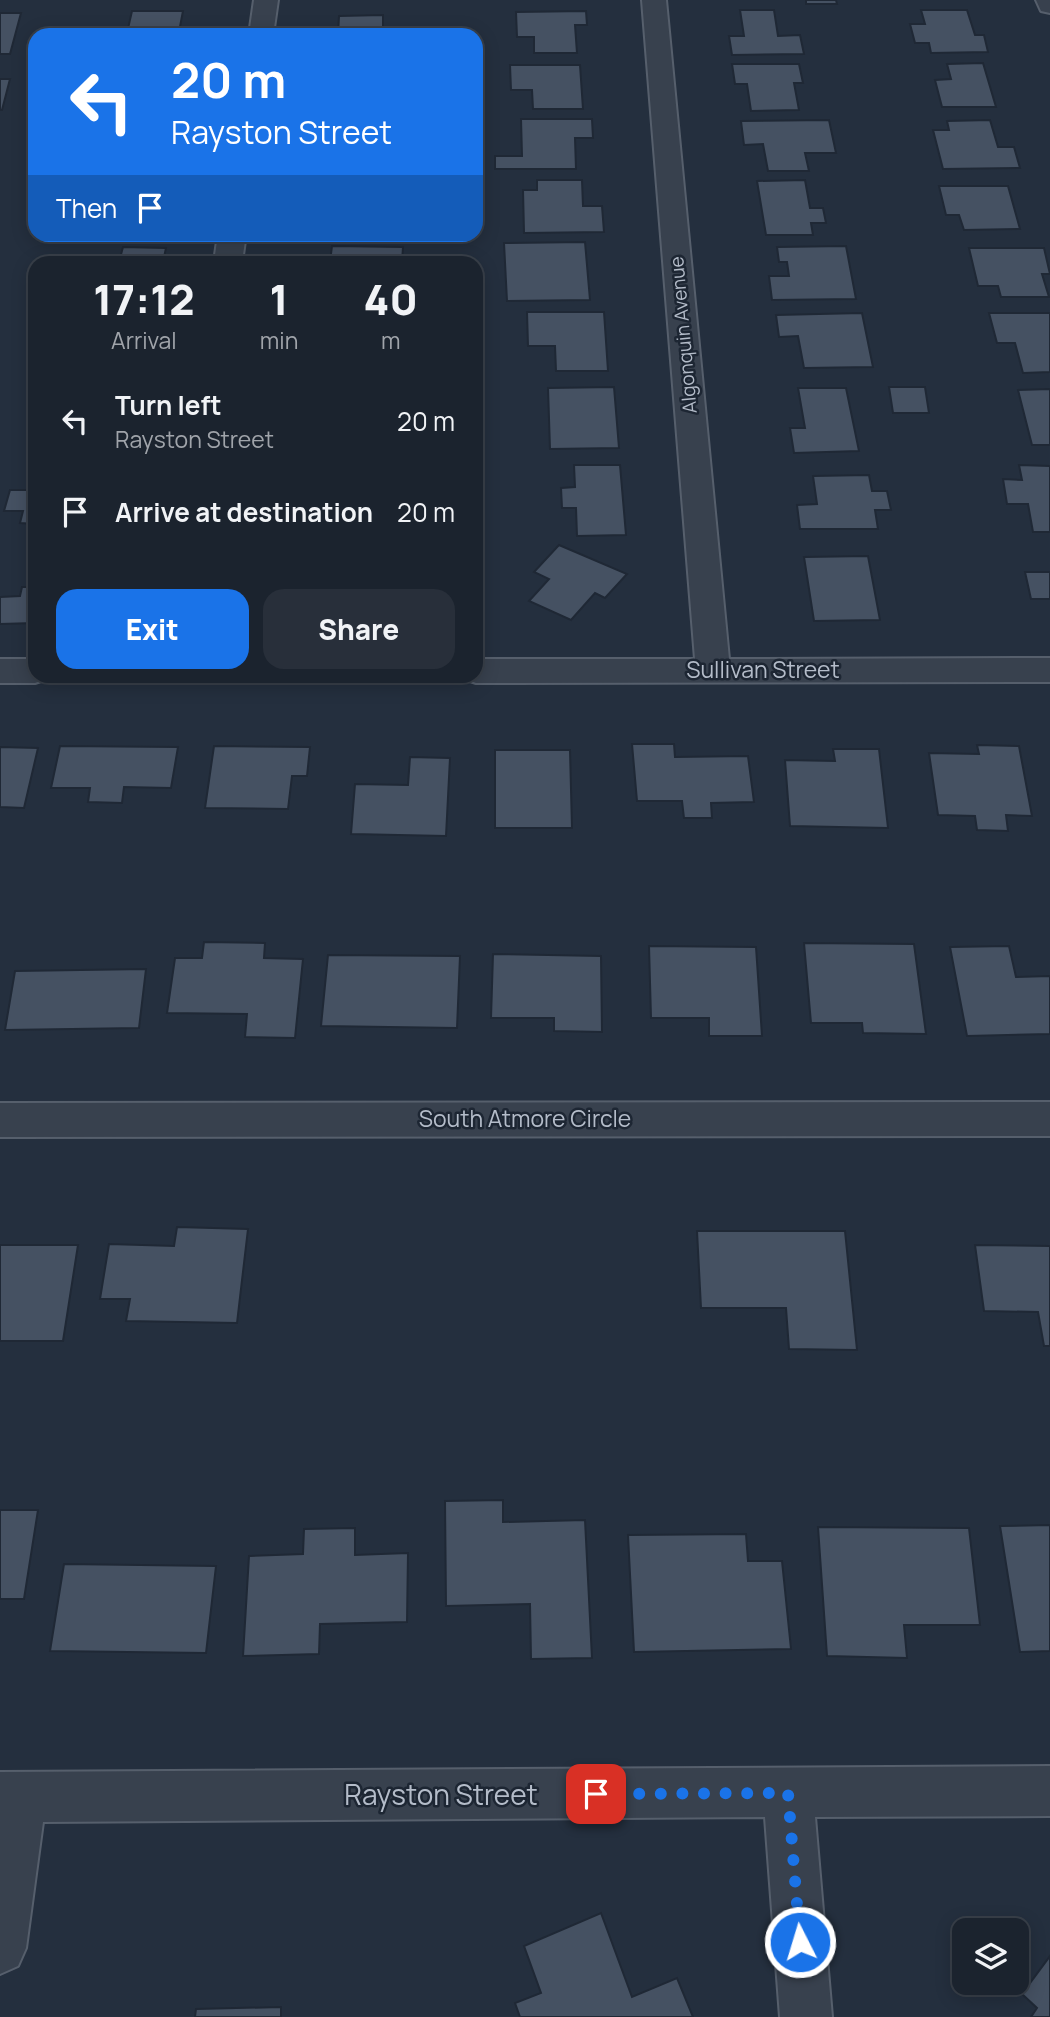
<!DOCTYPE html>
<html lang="en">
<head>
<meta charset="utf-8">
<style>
	:root { --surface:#1b232e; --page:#282f3a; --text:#f1f3f6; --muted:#a0a4aa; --line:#39404a; --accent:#1a73e8 }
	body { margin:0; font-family:Manrope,sans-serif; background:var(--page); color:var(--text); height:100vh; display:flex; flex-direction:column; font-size:26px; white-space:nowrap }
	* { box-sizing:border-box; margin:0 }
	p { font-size:23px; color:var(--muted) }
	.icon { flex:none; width:38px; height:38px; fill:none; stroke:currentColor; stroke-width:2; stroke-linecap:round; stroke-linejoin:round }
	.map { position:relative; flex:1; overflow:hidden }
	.sheet { position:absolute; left:28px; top:256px; width:455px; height:427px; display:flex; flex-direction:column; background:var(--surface); border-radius:21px; box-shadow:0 4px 18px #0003,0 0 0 2px var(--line) }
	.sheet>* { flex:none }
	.top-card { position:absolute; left:28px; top:28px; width:455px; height:214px; border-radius:21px; box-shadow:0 4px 18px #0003,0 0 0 2px var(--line); background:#1a73e8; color:#fff; overflow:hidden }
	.fabs { position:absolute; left:952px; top:1918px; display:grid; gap:14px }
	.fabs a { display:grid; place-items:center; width:77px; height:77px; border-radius:14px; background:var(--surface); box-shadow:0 4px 18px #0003,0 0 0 2px var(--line); font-size:35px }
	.pin { position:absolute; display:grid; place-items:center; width:60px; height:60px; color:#fff; margin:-30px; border-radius:14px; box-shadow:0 4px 10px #0006 }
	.me { position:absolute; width:77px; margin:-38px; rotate:355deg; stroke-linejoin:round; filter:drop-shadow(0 0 5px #0008) }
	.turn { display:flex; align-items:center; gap:24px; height:147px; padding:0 28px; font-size:32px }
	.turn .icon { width:91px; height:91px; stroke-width:2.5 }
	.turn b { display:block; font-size:49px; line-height:60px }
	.then { display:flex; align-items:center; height:66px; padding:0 28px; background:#0003; gap:14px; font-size:26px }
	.eta { display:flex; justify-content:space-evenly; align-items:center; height:119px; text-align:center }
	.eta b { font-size:42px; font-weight:800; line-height:49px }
	.button { display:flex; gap:14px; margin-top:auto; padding:14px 28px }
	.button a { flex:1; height:80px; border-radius:21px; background:var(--accent); color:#fff; font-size:28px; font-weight:800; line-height:80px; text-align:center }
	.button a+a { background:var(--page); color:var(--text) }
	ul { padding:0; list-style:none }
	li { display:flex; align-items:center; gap:21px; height:91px; padding:0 28px }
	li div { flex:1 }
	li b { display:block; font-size:26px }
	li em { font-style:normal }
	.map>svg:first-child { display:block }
	.building { fill:#455162; stroke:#1f2835; stroke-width:2 }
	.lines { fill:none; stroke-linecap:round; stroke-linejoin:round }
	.minor-casing { stroke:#565f6c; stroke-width:4 }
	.minor { fill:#38414e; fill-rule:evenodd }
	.route { stroke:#1a73e8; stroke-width:12; stroke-dasharray:0 21.6 }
	.labels { text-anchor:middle; stroke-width:5; stroke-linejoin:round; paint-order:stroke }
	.far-street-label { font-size:19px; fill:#b4bcc9; stroke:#1d2633 }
	.street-label { font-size:23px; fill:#b4bcc9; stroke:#1d2633 }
	.near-street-label { font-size:28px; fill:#b4bcc9; stroke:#1d2633 }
</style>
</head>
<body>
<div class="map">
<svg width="1050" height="2017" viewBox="0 0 1050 2017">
	<rect width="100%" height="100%" fill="#242f3e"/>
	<g class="building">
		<path d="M806,0H836L837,4H806Z"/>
		<path d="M740,10H774L778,36L800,35L804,54L732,55L729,36H744Z"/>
		<path d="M921,10H967L975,35H984L988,52L931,53L929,43H915L910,24H925Z"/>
		<path d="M132,11H183L179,32H197V35H117L127,33Z"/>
		<path d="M586,11L587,25H575L577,53H534V37H517L516,12Z"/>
		<path d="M0,13H21L10,54H0Z"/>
		<path d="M383,15V29H395V35H338L339,16Z"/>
		<path d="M983,63L996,107H942L935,80L951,79L947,64Z"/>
		<path d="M732,64H799L803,83H794L799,110L751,111L747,84H735Z"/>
		<path d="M510,65H580L583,109H533L532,90H511Z"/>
		<path d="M0,79H10L2,110H0Z"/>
		<path d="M521,119H592L593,138H575L576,169H495V156H522Z"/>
		<path d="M829,120L836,153H805L809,171H768L763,144L744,145L741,121Z"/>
		<path d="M990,120L998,147H1014L1020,168L943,169L933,130H949L947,121Z"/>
		<path d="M537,180H582L583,206H602L604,232L524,233L523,190H537Z"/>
		<path d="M805,180L810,208H823L826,223H811L813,235H766L757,181Z"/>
		<path d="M939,186H1008L1020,229L964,230L959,215H946Z"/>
		<path d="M585,242L590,300L507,301L504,243Z"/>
		<path d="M332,246L403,247L402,262H330Z"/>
		<path d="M846,246L856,299L772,300L769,276H789L787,262H779L777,247Z"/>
		<path d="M123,247L166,248L163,262H119Z"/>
		<path d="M969,248H1044L1050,274H1042L1049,297H1001L998,286H978Z"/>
		<path d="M527,312H604L608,371H556L555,346H528Z"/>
		<path d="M862,313L873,367L804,368L798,336L779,337L776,315Z"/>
		<path d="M989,313H1050V372L1023,373L1015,343H997Z"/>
		<path d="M614,387L619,448L550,449L548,388Z"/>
		<path d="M889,387H925L929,413H893Z"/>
		<path d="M798,388H846L859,451L794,453L790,428H805Z"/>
		<path d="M1050,389V445H1032L1018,390Z"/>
		<path d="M574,465H620L626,535L577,536L576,508H562L561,488L575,487Z"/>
		<path d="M1019,465L1050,466V532H1033L1028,504H1007L1003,479L1022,480Z"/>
		<path d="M33,469L35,524L20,523L23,511H4L10,490H28Z"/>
		<path d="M869,475L872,491H887L891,510H875L878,529H800L797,505L817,504L813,476Z"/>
		<path d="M559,545L627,574L605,598L595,593L571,620L529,601L549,579L534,572Z"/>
		<path d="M868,556L880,620L814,621L804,557Z"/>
		<path d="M1025,572H1050V599H1031Z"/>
		<path d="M22,587H35V623L0,624V597L20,596Z"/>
		<path d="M632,744H674L675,757L748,756L754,802L711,803L712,818H684L682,801H637Z"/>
		<path d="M977,745L1019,746L1032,816L1006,815L1008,831L977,830L975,816L938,815L929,753L979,754Z"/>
		<path d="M60,746L178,747L171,788L124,787L122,803L88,802L90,788H51Z"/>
		<path d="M214,746L310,747L307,776H292L288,809L205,808Z"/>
		<path d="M0,747L38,748L24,808L0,807Z"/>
		<path d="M833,749H879L888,828L790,826L785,760L835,761Z"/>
		<path d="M495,750H570L572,828H495Z"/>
		<path d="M410,757L450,758L446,836L351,834L355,784L408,785Z"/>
		<path d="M204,942L265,943L264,958L303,959L295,1038L245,1037L247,1014L167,1013L175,958H202Z"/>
		<path d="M804,943L914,944L926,1034L863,1033L862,1023H811Z"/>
		<path d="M649,946L756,947L762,1036H709V1018H651Z"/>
		<path d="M1009,946L1016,977L1050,976V1034L967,1036L950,947Z"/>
		<path d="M493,954L601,956L602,1032L554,1031V1018H491Z"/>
		<path d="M328,955L460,956L457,1028L321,1026Z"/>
		<path d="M146,969L139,1028L5,1030L15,971Z"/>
		<path d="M177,1227L248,1229L237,1323L126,1321L130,1299H100L109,1244L174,1246Z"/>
		<path d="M697,1231H845L857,1350L789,1349L786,1308H701Z"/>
		<path d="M0,1245H78L63,1341H0Z"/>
		<path d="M975,1245L1050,1246V1346H1044L1038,1312L984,1311Z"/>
		<path d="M503,1500V1522L585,1520L592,1658L531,1659L530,1604L446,1606L445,1501Z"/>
		<path d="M0,1510H38L24,1599H0Z"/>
		<path d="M1050,1525V1651L1020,1652L1000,1526Z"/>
		<path d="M818,1527L969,1528L980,1625H904L907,1658L827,1656Z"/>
		<path d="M355,1528V1555L408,1553L407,1622L320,1624L319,1654L243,1656L249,1556L303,1554L304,1529Z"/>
		<path d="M746,1534L748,1561H782L791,1649L634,1652L628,1535Z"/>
		<path d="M64,1564L216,1566L206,1653L50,1651Z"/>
		<path d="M601,1913L632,1997L677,1978L693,2017H520L515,2003L541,1993L524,1946Z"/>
		<path d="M1050,1956V2017H1031L1037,2008L1022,1994Z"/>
		<path d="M281,2007V2017H195L196,2009Z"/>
	</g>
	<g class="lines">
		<defs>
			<g id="minor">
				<path d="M254,0H278L273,35H249Z"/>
				<path d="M642,0H666L729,659L1050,658V682L476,683L464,679L462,676H476V659H695Z"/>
				<path d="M1036,0H1050V13L1041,11Z"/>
				<path d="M218,234H246L242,262H214Z"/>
				<path d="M0,659H35V676H49L47,679L35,683H0Z"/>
				<path d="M1050,1102V1136L0,1137V1103Z"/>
				<path d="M1050,1766V1816L815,1817L832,2017H780L765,1817L43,1822L26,1948L18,1966L0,1974V1772Z"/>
			</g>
		</defs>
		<use href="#minor" class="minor-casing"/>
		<use href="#minor" class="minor"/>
	</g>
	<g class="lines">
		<path class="route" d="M596,1794L788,1793L800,1942"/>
	</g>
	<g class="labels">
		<g class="far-street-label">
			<text transform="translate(683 335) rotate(-95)" y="7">Algonquin Avenue</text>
		</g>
		<g class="street-label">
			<text x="763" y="678">Sullivan Street</text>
			<text x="525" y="1127">South Atmore Circle</text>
		</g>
		<g class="near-street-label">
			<text x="441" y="1805">Rayston Street</text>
		</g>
	</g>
</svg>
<div class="fabs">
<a><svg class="icon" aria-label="layers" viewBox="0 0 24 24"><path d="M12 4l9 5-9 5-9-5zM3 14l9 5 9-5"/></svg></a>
</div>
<div class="pin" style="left:596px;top:1794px;background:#d93025"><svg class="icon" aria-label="arrive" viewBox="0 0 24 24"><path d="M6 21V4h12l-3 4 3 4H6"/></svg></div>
<svg class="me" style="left:800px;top:1942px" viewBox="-20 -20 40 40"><circle r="17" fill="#1a73e8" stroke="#fff" stroke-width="3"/><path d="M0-11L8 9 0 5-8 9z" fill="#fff"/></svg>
<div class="top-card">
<div class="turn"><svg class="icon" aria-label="left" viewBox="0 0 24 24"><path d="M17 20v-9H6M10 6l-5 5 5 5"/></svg><div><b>20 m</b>Rayston Street</div></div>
<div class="then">Then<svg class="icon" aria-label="arrive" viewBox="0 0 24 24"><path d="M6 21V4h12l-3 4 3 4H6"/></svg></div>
</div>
<section class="sheet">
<div class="eta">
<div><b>17:12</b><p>Arrival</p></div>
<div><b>1</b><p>min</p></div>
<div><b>40</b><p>m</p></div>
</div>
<ul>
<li><svg class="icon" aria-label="left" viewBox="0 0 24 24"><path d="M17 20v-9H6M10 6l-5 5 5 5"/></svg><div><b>Turn left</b><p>Rayston Street</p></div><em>20 m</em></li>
<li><svg class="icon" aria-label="arrive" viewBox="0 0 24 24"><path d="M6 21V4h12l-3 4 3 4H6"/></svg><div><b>Arrive at destination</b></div><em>20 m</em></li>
</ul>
<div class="button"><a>Exit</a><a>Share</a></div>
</section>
</div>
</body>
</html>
